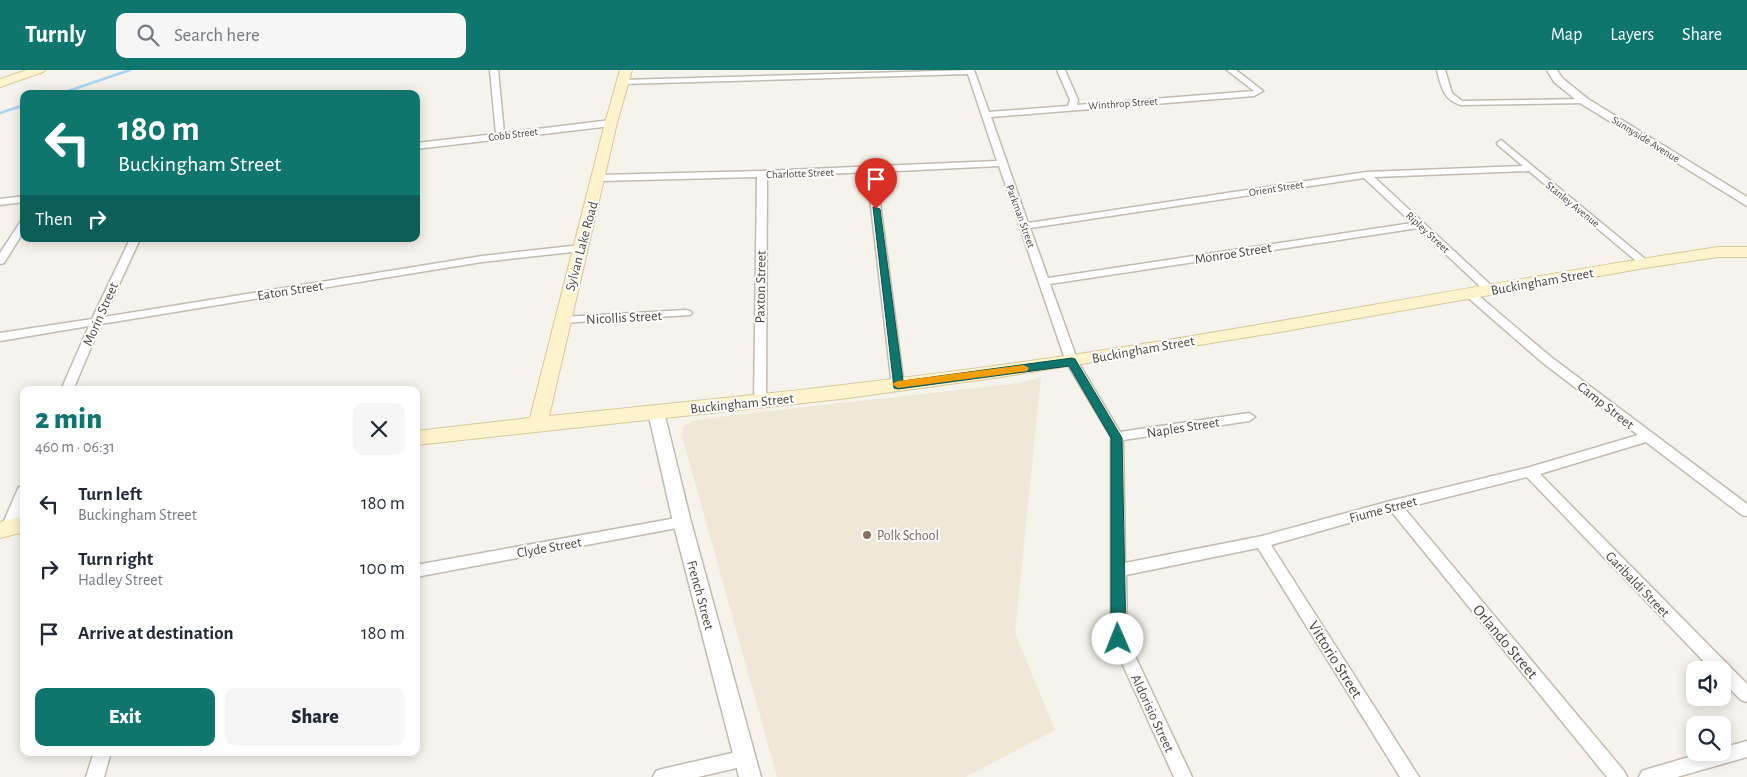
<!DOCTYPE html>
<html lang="en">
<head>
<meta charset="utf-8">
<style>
	:root { --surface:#fff; --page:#f6f6f7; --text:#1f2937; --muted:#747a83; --accent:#0f766e }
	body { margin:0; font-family:"Alegreya Sans",sans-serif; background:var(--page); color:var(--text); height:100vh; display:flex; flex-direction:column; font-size:19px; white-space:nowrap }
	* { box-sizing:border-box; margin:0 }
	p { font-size:16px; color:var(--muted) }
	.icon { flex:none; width:28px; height:28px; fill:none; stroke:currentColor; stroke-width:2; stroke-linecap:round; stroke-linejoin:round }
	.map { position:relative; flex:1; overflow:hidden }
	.side { position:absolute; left:20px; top:316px; width:400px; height:370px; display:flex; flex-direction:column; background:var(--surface); border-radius:10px; box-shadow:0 2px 12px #0003 }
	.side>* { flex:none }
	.guide { position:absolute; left:20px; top:20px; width:400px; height:152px; border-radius:10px; box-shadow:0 2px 12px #0003; background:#0f766e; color:#fff; overflow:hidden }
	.buttons { position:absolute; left:1686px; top:591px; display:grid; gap:10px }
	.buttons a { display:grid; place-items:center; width:45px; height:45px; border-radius:10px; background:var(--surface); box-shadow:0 2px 12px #0003; font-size:25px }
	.pin { position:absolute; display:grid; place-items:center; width:42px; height:42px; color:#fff; margin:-51px -21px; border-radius:50% 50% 50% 0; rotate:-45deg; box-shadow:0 0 5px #0007 }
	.pin .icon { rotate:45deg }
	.me { position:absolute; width:55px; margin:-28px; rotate:359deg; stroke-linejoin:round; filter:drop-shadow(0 0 4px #0008) }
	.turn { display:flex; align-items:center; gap:18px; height:105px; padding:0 15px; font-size:22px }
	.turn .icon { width:65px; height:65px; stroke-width:2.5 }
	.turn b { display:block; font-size:35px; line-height:42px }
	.then { display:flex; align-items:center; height:48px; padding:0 15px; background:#0003; gap:10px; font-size:19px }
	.round { display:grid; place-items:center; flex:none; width:52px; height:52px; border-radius:10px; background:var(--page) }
	.overview { display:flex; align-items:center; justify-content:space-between; height:85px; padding:0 15px }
	h1 { font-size:30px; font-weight:800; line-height:38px; color:var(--accent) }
	.cta { display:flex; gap:10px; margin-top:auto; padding:10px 15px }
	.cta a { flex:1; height:58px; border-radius:10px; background:var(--accent); color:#fff; font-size:20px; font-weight:800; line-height:58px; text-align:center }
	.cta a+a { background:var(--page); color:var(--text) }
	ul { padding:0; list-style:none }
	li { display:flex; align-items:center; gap:15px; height:65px; padding:0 15px }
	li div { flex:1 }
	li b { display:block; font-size:19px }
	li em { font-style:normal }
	header { display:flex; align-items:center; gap:30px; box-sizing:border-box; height:70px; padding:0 25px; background:var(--accent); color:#fff }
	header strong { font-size:24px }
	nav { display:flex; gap:28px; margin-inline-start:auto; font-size:18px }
	.search { width:350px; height:45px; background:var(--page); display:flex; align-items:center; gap:12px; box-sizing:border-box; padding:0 18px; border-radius:10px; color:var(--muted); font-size:19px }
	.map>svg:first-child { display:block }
	.education { fill:#efe8d6 }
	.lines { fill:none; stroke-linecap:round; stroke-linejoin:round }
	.stream { stroke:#a9d4f2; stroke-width:2.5 }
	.minor-casing { stroke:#c2bbae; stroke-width:3 }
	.tertiary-casing { stroke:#c2bbae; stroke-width:3 }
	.secondary-casing { stroke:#d6c79b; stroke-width:2 }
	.minor { fill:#fff; fill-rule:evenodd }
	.tertiary { fill:#fff; fill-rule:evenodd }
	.secondary { fill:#fff3cd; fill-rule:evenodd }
	.route { fill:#0f766e; stroke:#0a4d48 }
	.slow { fill:#f59e0b }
	.education-dot { fill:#8d6e63; stroke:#fff; stroke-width:2 }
	.labels { text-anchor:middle; stroke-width:4; stroke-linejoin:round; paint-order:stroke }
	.far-street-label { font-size:11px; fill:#4b4439; stroke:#fff }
	.street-label { font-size:14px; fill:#4b4439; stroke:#fff }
	.education-label { font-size:14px; fill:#785e54; stroke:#fff; text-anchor:start }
	.near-street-label { font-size:16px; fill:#4b4439; stroke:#fff }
</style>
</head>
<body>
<header>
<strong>Turnly</strong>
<div class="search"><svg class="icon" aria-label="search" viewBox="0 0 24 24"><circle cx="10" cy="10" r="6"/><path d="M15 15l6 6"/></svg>Search here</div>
<nav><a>Map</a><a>Layers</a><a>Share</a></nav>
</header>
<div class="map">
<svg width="1747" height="707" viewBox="0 0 1747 707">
	<rect width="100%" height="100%" fill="#f6f3ec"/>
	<path class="education" d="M1041,307L1015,563L1055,660L966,707H777L682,366L683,357L693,351L718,347L1020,313Z"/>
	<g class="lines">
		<g class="stream">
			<path d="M59,24L130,0"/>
			<path d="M0,43L24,35"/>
		</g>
		<defs>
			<g id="minor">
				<path d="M490,0H498L504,63L611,50L615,53L611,56L416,79V73L496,64Z"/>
				<path d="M974,0L989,42L1068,36L1070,30L1057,0H1065L1078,30L1077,35L1254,21L1227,0H1236L1263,21L1254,26L991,47L1028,153L1366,102L1523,96L1498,75L1497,73L1501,70L1650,193L1645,196L1641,195L1529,101L1374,107L1494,218L1495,220L1494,222H1486L1418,158L1050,214L1078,292L1120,362L1249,343L1255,347L1249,351L1123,370L1125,493L1262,466L1394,430L1530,397L1638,365L1543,293L1465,225L1464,223L1465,221H1473L1551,287L1747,434V446L1742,445L1646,372L1540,404L1747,614V632L1741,630L1722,611V600H1712L1527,407L1404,438L1624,701L1627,707H1607L1391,441L1271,475L1419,707H1400L1258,478L1126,505L1127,569L1192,707H1174L1111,569V367L1066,292L999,96L876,102L904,316L898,320L892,316L867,102L767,107L766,331L760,335L754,331L757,107L599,111L594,108L599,105L762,101L997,91L968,4L623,14L619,12L623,10ZM1364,108L1412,153L1048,208L1030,158Z"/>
				<path d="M1437,0H1445L1452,23L1462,31L1584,29L1588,31L1584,33L1461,35C1443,30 1441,16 1437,0Z"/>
				<path d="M24,126V132L0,135V129Z"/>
				<path d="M24,150V161L4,193L0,194V183L21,151Z"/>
				<path d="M130,169H140L104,247L482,186L581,175L586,178L581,181L482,192L101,254L73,320H61L89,256L0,271V263L92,249Z"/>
				<path d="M686,240L690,241L692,243L690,245L562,253L556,250L562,247Z"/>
				<path d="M24,416C24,435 22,445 13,462L8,463L3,462L1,458L17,421L19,417Z"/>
				<path d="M682,447L687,448L689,452L687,456L682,457L416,507V495Z"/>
				<path d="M1747,671V687L1677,707H1639L1642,701L1648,699L1706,682H1722V678Z"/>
				<path d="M745,680L751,682L754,688L751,694L745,696L698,707H653L656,701L662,699Z"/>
				<path d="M94,682H111L104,707H86Z"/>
			</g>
			<g id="tertiary">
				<path d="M1547,0H1557L1562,8L1588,29L1747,127V136L1580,33L1554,12Z"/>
				<path d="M656,336L662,338L664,342L691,452L761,707H739L673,452L648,342L650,338Z"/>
			</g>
			<g id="secondary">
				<path d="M27,0H45L43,2L0,17V9Z"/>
				<path d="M620,0H632L617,53L549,346C728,328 907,310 1085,283C1297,251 1507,209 1718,177H1747V187H1718L1645,198L1274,263L994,308L840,329L416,375V361L530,348L605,53Z"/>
				<path d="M24,446V462L0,468V452Z"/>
			</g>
		</defs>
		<use href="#minor" class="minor-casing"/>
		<use href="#tertiary" class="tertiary-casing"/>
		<use href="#secondary" class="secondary-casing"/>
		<use href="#minor" class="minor"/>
		<use href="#tertiary" class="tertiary"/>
		<use href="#secondary" class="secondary"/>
	</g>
	<path class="route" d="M873,137L880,139L903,311L1072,288L1075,289L1122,368L1126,569L1123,573L1118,575L1114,573L1111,569V368L1069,296L898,319L894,318Z"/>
	<path class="slow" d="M1024,295L1029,298L1027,301L898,318L892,314L898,311Z"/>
	<circle class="education-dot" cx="867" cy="465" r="5"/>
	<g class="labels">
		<g class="far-street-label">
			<text transform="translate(1123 33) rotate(-4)" y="4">Winthrop Street</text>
			<text transform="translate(513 64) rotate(-7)" y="4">Cobb Street</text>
			<text transform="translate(1646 69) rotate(32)" y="4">Sunnyside Avenue</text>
			<text transform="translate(800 103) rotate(-2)" y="4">Charlotte Street</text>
			<text transform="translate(1276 118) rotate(-9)" y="4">Orient Street</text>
			<text transform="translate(1573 134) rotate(39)" y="4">Stanley Avenue</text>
			<text transform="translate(1021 146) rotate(70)" y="4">Parkman Street</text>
			<text transform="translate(1428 162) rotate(43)" y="4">Ripley Street</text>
		</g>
		<g class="street-label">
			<text transform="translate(581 176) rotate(-75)" y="5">Sylvan Lake Road</text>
			<text transform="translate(1233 183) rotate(-9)" y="5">Monroe Street</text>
			<text transform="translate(1542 211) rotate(-10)" y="5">Buckingham Street</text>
			<text transform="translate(760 217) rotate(-89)" y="5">Paxton Street</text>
			<text transform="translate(290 220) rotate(-9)" y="5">Eaton Street</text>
			<text transform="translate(100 244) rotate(-66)" y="5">Morin Street</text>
			<text transform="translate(624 247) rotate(-3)" y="5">Nicollis Street</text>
			<text transform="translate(1143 279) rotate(-10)" y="5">Buckingham Street</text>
			<text transform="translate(742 333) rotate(-6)" y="5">Buckingham Street</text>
			<text transform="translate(1606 335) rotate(38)" y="5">Camp Street</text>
			<text transform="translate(1183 357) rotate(-9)" y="5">Naples Street</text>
			<text transform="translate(1383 439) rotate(-15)" y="5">Fiume Street</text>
			<text transform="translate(549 477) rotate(-10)" y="5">Clyde Street</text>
			<text transform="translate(1638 514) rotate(46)" y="5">Garibaldi Street</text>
			<text transform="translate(701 525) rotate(75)" y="5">French Street</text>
			<text transform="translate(1153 643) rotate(65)" y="5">Aldorisio Street</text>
		</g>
		<g class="education-label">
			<text x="877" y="470">Polk School</text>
		</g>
		<g class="near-street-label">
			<text transform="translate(1506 571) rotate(50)" y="6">Orlando Street</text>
			<text transform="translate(1336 589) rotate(58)" y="6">Vittorio Street</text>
		</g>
	</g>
</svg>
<div class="buttons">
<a><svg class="icon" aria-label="sound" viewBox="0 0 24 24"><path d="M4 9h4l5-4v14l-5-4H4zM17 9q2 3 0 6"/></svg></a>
<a><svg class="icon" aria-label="search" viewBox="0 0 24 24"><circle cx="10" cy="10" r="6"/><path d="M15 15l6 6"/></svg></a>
</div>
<div class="pin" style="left:876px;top:139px;background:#d93025"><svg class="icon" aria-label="arrive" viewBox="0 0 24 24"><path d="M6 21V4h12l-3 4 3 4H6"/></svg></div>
<svg class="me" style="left:1118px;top:569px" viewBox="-20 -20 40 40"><circle r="19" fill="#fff"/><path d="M0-13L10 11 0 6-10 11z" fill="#0f766e"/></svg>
<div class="guide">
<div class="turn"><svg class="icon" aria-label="left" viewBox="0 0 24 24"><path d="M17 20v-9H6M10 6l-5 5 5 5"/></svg><div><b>180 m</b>Buckingham Street</div></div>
<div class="then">Then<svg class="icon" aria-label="right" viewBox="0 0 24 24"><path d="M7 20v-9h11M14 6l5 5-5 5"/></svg></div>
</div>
<section class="side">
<div class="overview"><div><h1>2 min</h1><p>460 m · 06:31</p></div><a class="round"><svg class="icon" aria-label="close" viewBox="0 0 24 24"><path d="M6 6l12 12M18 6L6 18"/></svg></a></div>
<ul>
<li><svg class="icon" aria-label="left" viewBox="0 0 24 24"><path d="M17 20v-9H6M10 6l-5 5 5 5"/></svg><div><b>Turn left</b><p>Buckingham Street</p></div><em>180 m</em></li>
<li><svg class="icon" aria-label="right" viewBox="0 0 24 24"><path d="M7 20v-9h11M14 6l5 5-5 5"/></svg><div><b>Turn right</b><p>Hadley Street</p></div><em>100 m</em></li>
<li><svg class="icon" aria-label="arrive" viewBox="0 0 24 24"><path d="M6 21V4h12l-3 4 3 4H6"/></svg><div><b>Arrive at destination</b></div><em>180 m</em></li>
</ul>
<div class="cta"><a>Exit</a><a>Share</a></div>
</section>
</div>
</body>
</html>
